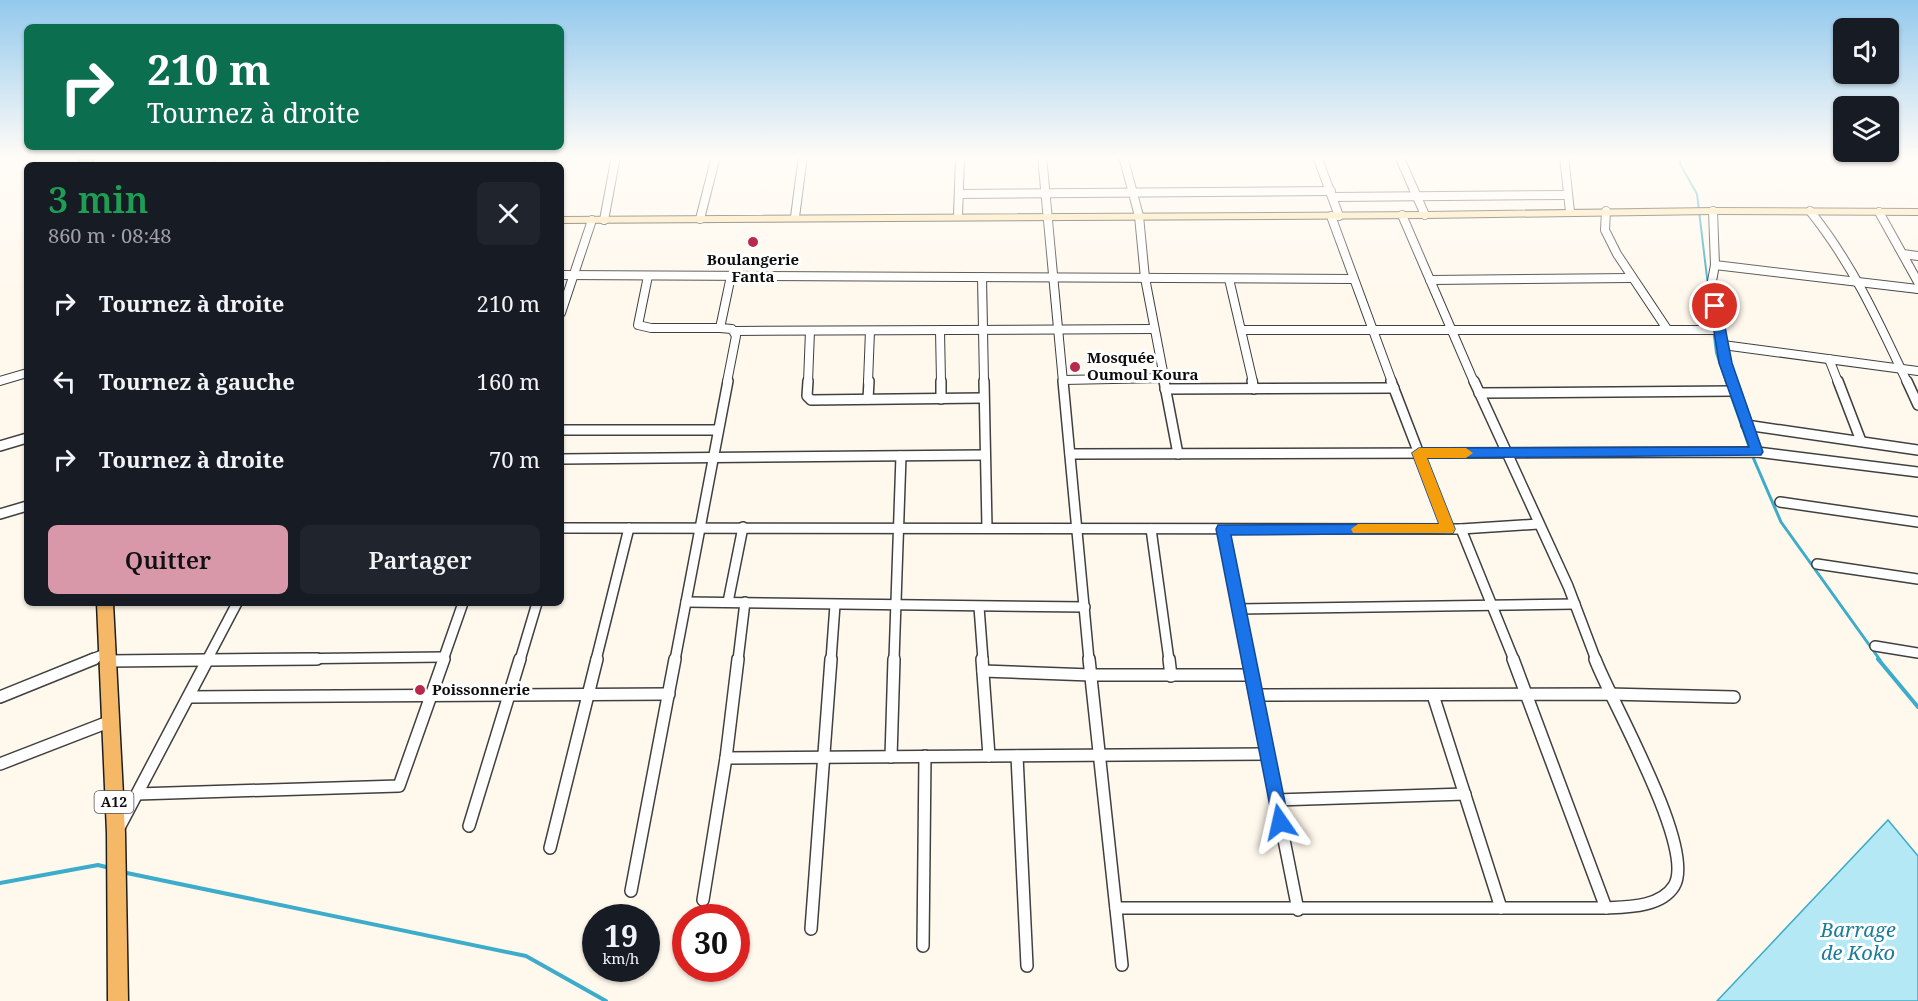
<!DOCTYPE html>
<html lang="fr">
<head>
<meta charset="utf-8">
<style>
	:root { --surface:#171b24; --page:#20242c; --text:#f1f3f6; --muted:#9ea1a6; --accent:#d898a9 }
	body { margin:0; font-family:"Noto Serif",serif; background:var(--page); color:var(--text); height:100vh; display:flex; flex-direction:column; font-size:22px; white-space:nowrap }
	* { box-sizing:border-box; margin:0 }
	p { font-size:20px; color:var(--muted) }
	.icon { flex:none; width:33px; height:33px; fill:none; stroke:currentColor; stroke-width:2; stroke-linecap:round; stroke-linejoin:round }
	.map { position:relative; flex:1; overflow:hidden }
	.details { position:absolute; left:24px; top:162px; width:540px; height:444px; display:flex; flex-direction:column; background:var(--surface); border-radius:9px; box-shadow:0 2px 4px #0004 }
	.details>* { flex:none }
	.hud { position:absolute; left:24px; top:24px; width:540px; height:126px; border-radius:9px; box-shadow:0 2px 4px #0004; background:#0b6e4f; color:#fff; overflow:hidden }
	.fabs { position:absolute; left:1833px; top:18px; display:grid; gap:12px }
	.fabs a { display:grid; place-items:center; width:66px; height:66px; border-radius:9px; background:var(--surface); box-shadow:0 2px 4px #0004; font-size:30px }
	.speed { position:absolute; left:582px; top:904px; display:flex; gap:12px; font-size:30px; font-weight:700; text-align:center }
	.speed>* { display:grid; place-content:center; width:78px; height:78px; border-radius:50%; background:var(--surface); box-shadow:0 2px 4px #0004; line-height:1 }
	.speed small { font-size:15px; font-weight:400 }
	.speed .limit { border:9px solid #d22; background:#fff; color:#111 }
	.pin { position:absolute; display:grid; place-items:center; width:51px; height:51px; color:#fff; margin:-26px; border:3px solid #fff; border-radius:50%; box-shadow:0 2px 6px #0007 }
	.me { position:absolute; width:66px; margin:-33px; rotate:349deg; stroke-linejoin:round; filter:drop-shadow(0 0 4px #0008) }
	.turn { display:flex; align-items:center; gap:21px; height:126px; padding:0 24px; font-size:27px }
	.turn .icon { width:78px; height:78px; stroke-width:2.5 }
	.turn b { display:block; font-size:42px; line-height:51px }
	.round { display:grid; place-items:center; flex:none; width:63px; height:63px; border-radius:9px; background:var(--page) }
	.headline { display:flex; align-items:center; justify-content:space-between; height:102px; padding:0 24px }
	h1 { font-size:36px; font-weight:600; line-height:45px; color:#1e9e55 }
	.action { display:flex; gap:12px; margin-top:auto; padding:12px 24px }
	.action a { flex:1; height:69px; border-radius:9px; background:var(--accent); color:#111; font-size:24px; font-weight:600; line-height:69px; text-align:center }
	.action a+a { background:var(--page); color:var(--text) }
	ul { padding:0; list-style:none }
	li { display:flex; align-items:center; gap:18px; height:78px; padding:0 24px }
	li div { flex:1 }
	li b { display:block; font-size:22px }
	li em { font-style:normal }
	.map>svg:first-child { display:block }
	.water { fill:#b4e8f4; stroke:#3cacca; stroke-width:1.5 }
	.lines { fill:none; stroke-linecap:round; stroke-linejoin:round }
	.stream-far2 { stroke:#3cacca; stroke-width:2 }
	.stream-far1 { stroke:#3cacca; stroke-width:3 }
	.stream { stroke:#3cacca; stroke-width:4 }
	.street-far2-casing { stroke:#404040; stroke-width:10 }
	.street-far1-casing { stroke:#404040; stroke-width:12 }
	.street-casing { stroke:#404040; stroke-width:14 }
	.secondary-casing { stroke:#2f2f2f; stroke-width:2 }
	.primary-casing { stroke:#1e1e1e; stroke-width:3 }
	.street-far2 { stroke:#fff; stroke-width:8 }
	.street-far1 { stroke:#fff; stroke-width:9 }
	.street { stroke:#fff; stroke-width:11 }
	.secondary { fill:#fde4aa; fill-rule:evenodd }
	.primary { fill:#f5b867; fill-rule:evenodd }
	.route { fill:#1a73e8; stroke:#114b97; stroke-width:1.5 }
	.slow { fill:#f59e0b }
	.poi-dot { fill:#b9294b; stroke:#fff; stroke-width:2 }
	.labels { text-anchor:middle; stroke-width:6; stroke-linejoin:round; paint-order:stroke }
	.shield { fill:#fff; stroke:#565656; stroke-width:1.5 }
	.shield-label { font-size:14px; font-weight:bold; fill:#0d0d0d }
	.poi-label { font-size:15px; font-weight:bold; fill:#0d0d0d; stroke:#fff; text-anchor:start }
	.near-water-label { font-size:20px; font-style:italic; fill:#1a7b9b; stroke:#fff }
</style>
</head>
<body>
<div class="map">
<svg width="1918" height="1001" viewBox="0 0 1918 1001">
	<rect width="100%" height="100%" fill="#fff8ed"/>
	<path class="water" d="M1888,820L1918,856V1001H1717Z"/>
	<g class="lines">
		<path class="stream-far2" d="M1680,156V164L1697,194L1716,353L1726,382"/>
		<g class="stream-far1">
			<path d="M1726,381L1750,449"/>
			<path d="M1752,455L1781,522L1880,660"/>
		</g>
		<g class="stream">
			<path d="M1878,659L1918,707"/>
			<path d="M122,872L526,956L606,1001"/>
			<path d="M0,883L98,865L110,868"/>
		</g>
		<defs>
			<g id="street-far2">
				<path d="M1042,156L1063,382"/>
				<path d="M1123,156L1139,216L1145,278L1165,382"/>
				<path d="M1317,156L1339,216"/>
				<path d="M1399,156L1425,215"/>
				<path d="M1564,156L1570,212"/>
				<path d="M218,165L225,156"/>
				<path d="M379,165L385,156"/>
				<path d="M538,165L542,156"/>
				<path d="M959,194L1331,191"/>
				<path d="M1333,197L1568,195"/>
				<path d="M1606,211L1605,230L1617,254L1667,329"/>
				<path d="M1713,211L1715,265L1712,281L1726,363L1733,382"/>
				<path d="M1810,211C1852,263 1879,322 1907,382"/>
				<path d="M1879,212L1918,282"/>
				<path d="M1402,215L1474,382"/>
				<path d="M958,216L960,156"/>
				<path d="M1331,216L1392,382"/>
				<path d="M795,217L803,156"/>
				<path d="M700,219L716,156"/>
				<path d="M604,220L616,156"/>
				<path d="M1903,254L1918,256"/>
				<path d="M1715,265L1918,289"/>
				<path d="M561,275L1352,279"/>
				<path d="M648,276L638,325L651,328H720"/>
				<path d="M982,277L984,382"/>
				<path d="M1229,279L1253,382"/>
				<path d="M1430,280L1631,278"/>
				<path d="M561,313L592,220"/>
				<path d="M940,330L941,382"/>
				<path d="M1242,330H1721"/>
				<path d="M735,331L1154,329"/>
				<path d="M1723,345L1918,371"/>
				<path d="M1829,359L1838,382"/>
				<path d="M1063,380L1163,378"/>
				<path d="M0,381L27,373"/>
				<path d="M727,382L736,336L732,329L720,328L731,276"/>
				<path d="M808,382L810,331"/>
				<path d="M868,382L870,331"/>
			</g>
			<g id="street-far1">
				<path d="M808,381L807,396L811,400L983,398"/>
				<path d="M941,381V399"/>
				<path d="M984,381L987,528"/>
				<path d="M1063,381L1089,660"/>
				<path d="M1164,381L1178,454"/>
				<path d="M1252,381L1254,389"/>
				<path d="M1391,381L1448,529"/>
				<path d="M1474,381L1568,586L1596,660"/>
				<path d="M1732,381L1757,452"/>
				<path d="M1838,381L1861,441"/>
				<path d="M1907,381L1918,405"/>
				<path d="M1165,389L1394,388"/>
				<path d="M1479,393L1734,391"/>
				<path d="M868,399L869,381"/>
				<path d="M1746,425L1918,450"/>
				<path d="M561,430H717"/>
				<path d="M0,446L27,438"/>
				<path d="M1070,454L1757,452L1918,472"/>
				<path d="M561,459L984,455"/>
				<path d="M1780,502L1918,522"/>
				<path d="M0,514L27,506"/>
				<path d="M561,528L1461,529L1538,524"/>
				<path d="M1151,529L1169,660"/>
				<path d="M1223,529L1249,660"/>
				<path d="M1461,529L1514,660"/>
				<path d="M1817,564L1918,579"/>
				<path d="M686,602L1085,607"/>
				<path d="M728,602L743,527"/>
				<path d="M979,607L983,660"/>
				<path d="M1239,609L1575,604"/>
				<path d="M1875,646L1918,653"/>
				<path d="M90,660L107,653"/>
				<path d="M191,660L444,657"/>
				<path d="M207,660L237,603"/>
				<path d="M443,660L463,603"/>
				<path d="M520,660L537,603"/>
				<path d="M596,660L629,528"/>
				<path d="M675,660L728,381"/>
				<path d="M738,660L745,602"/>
				<path d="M831,660L835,605"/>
				<path d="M894,660L901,456"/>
			</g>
			<g id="street">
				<path d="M982,659L989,756"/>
				<path d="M1089,659L1122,965"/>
				<path d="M1169,659L1171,676"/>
				<path d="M1248,659L1298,910"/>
				<path d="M1595,659C1611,702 1697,849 1674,886C1661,907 1628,907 1606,908"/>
				<path d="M108,661L317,659"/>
				<path d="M983,671L1091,675H1252"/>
				<path d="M1256,695L1608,694L1734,697"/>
				<path d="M1433,695L1501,908"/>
				<path d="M0,697L94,659"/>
				<path d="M189,697L669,694"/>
				<path d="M1017,756L1027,966"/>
				<path d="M891,757L894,659"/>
				<path d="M726,758L1267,754"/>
				<path d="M0,764L111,721"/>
				<path d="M137,794L399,786L444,659"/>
				<path d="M1276,800L1465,794"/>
				<path d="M120,826L208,659"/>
				<path d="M469,826L520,659"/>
				<path d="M550,848L597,659"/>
				<path d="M631,891L675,659"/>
				<path d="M703,900L726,758L738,659"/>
				<path d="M1116,908H1606L1513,659"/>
				<path d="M811,929L831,659"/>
				<path d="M923,946L925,756"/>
			</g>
			<path id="secondary" d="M1713,208L1918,209V215L1713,214L1425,218L561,223V217L1425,212Z"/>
			<g id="primary">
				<path d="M81,156H93L92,165H80Z"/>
				<path d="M97,603H113L125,833L128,1001H108L107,833Z"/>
			</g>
		</defs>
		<use href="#street-far2" class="street-far2-casing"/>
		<use href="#street-far1" class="street-far1-casing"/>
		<use href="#street" class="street-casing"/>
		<use href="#secondary" class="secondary-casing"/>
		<use href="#primary" class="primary-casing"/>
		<use href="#street-far2" class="street-far2"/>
		<use href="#street-far1" class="street-far1"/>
		<use href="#street" class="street"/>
		<use href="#secondary" class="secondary"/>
		<use href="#primary" class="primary"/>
	</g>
	<linearGradient id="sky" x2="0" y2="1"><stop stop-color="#93c9ed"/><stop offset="0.53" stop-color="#fffcf7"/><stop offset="1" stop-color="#fffcf7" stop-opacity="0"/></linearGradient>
	<rect width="1918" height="296" fill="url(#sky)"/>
	<path class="route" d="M1715,303L1721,306L1732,363L1763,452L1761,455L1427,458L1455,529L1453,533L1231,535L1289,822L1286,827L1280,830L1274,827L1216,529L1218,525L1439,524L1412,453L1419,448L1749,447L1719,363L1710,306Z"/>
	<path class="slow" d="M1419,448H1466L1473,453L1466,458H1427L1455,529L1453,533H1353L1351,529L1358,524H1439L1412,453Z"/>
	<g class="poi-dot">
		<circle cx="753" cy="242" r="6"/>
		<circle cx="1075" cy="367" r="6"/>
		<circle cx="420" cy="690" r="6"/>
	</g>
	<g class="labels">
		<rect class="shield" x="94.5" y="791" width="39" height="22" rx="4.5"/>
		<g class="shield-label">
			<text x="114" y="807">A12</text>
		</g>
		<g class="poi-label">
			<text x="753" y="265" text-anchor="middle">Boulangerie<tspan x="753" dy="17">Fanta</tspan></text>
			<text x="1087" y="363">Mosquée<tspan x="1087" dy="17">Oumoul Koura</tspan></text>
			<text x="432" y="695">Poissonnerie</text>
		</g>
		<g class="near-water-label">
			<text x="1858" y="937">Barrage<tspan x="1858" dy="23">de Koko</tspan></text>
		</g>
	</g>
</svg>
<div class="fabs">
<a><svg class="icon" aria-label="sound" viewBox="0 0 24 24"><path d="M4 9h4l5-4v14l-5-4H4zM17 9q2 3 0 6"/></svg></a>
<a><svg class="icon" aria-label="layers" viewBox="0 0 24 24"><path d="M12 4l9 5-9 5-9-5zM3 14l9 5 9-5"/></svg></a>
</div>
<div class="speed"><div>19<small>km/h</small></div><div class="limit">30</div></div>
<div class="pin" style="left:1715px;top:306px;background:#d93025"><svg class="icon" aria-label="arrive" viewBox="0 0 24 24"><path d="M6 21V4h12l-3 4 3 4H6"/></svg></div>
<svg class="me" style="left:1280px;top:822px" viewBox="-20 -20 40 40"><path d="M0-17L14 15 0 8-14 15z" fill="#1a73e8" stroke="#fff" stroke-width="4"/></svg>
<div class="hud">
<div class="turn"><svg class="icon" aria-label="right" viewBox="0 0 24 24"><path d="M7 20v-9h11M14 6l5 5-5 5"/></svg><div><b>210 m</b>Tournez à droite</div></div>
</div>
<section class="details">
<div class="headline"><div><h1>3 min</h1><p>860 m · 08:48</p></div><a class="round"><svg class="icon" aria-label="close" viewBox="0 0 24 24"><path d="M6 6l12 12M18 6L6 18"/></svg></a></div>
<ul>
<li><svg class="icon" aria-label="right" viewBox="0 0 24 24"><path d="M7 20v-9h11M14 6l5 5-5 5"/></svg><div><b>Tournez à droite</b></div><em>210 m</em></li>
<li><svg class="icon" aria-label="left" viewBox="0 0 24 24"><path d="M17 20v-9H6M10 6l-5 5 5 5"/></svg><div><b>Tournez à gauche</b></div><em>160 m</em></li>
<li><svg class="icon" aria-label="right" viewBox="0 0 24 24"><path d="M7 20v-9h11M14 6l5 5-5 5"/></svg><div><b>Tournez à droite</b></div><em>70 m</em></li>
</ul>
<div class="action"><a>Quitter</a><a>Partager</a></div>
</section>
</div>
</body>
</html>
